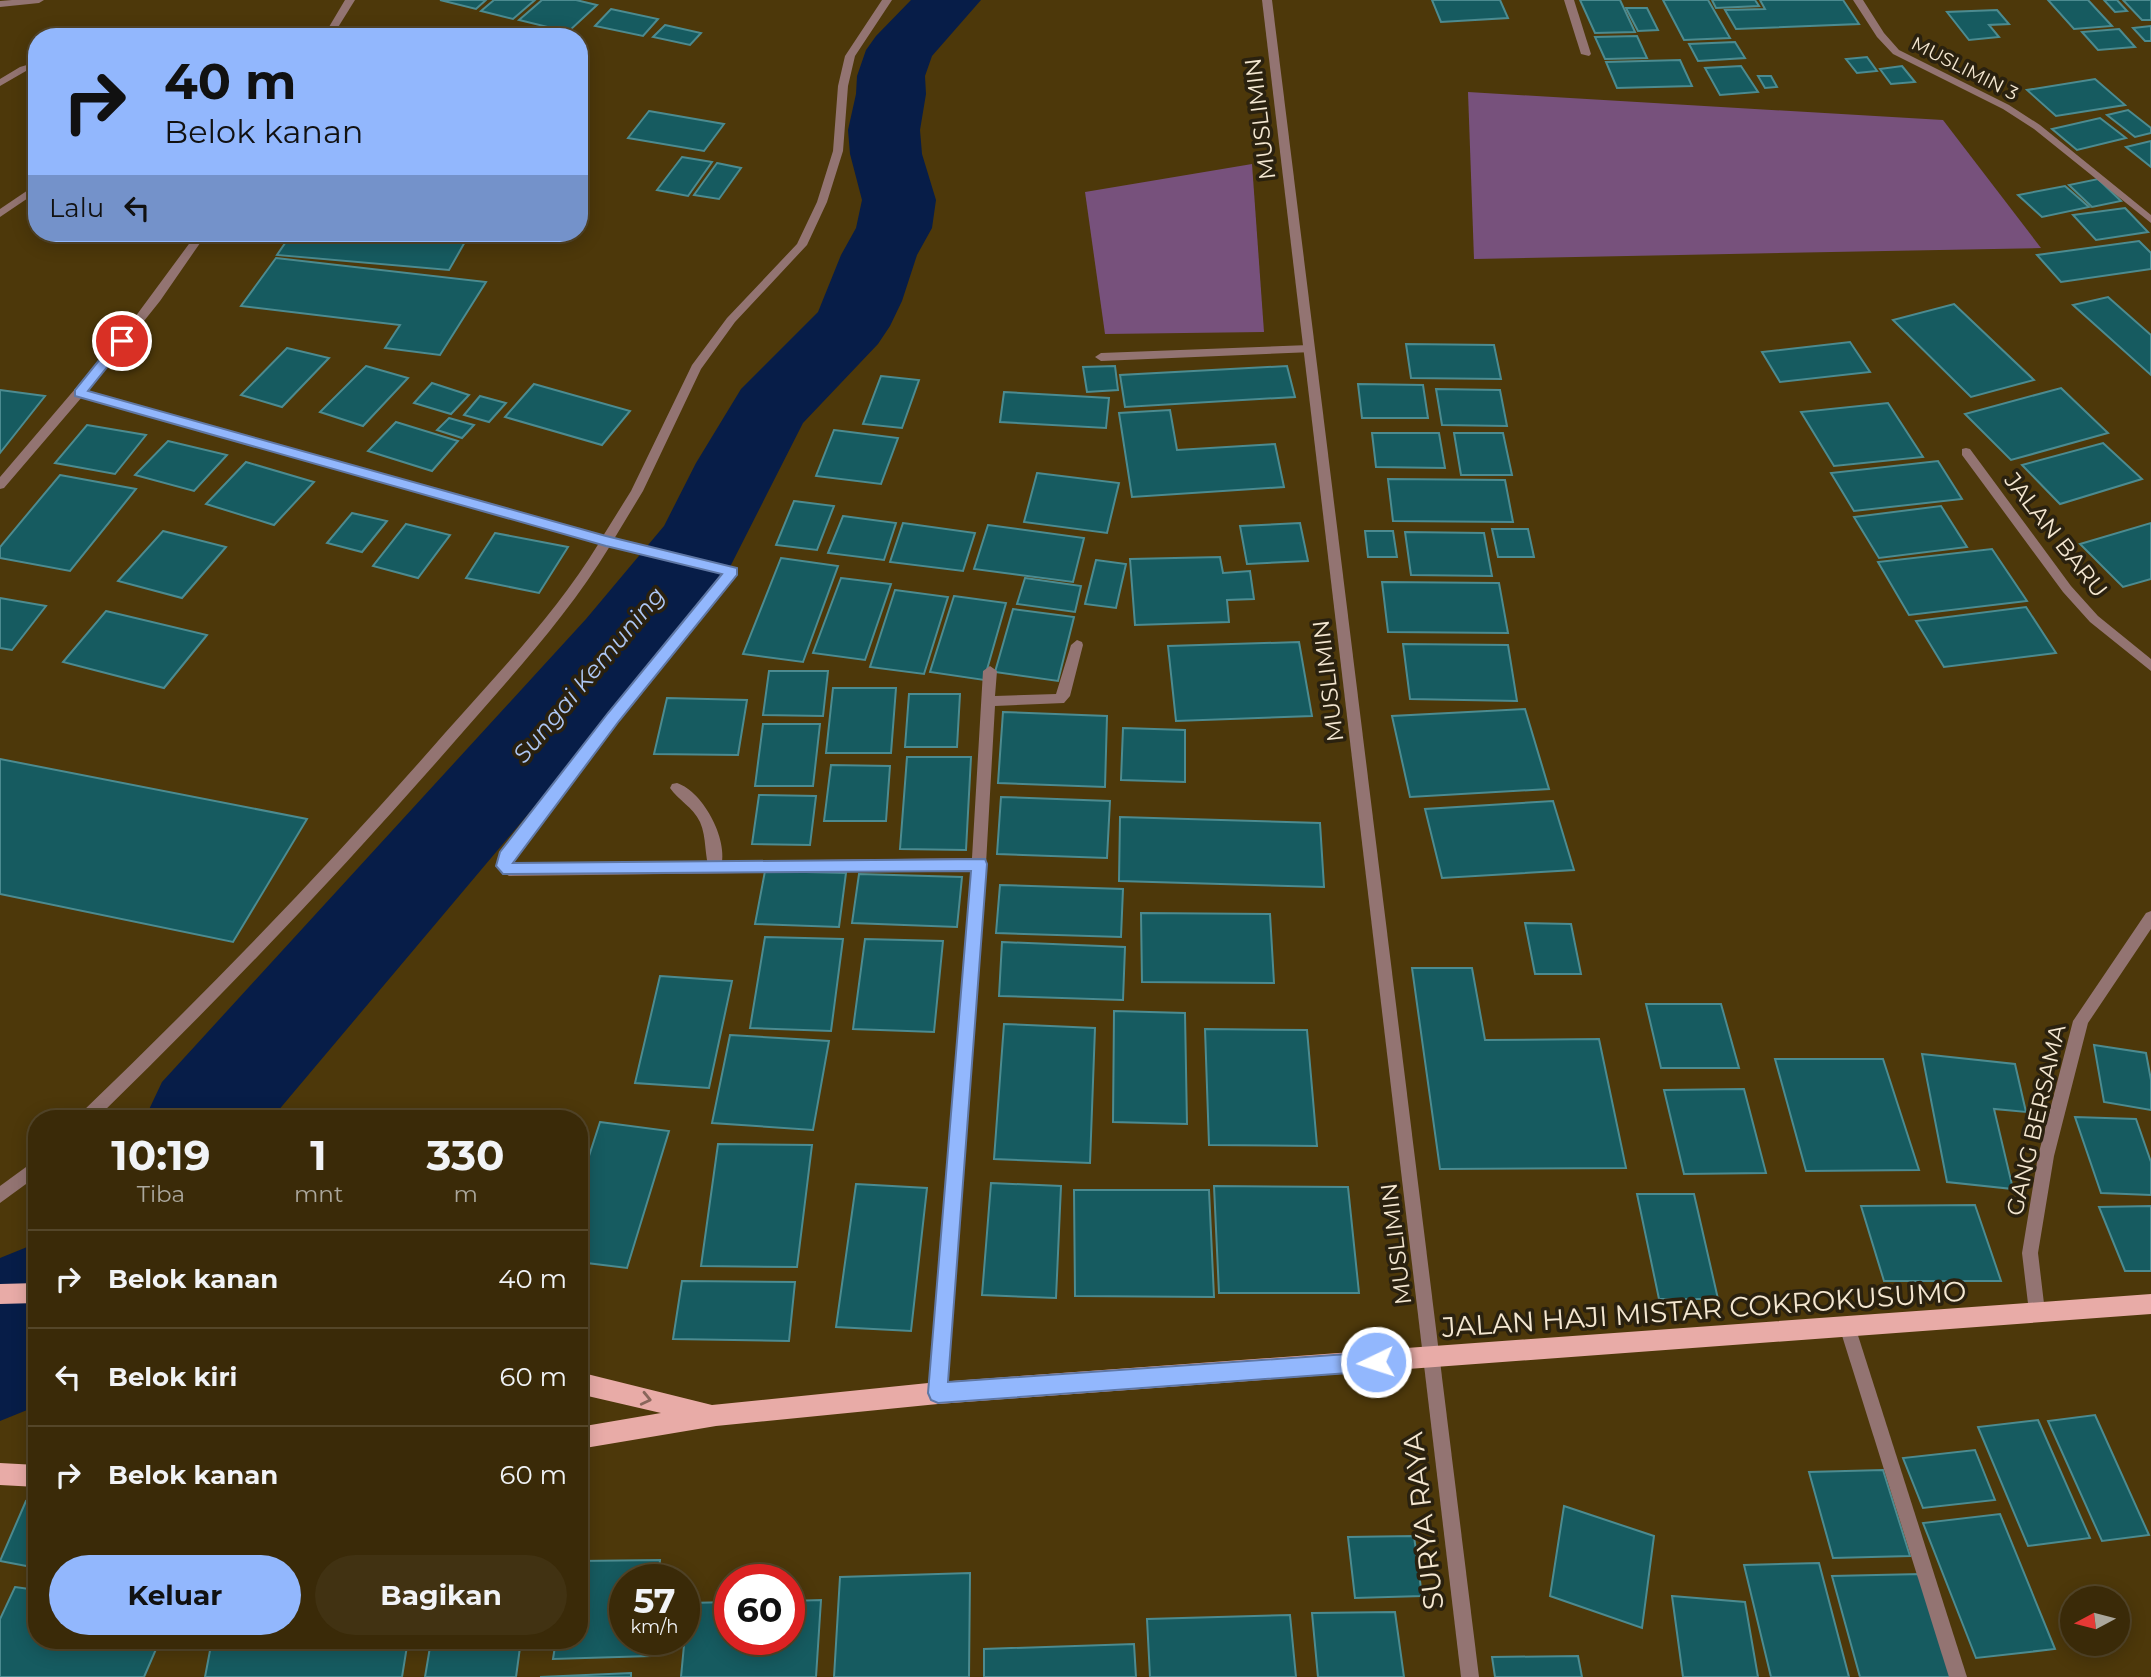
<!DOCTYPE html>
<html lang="id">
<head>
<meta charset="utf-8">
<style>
	:root { --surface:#3a2a08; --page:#413212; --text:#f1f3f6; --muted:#aba79c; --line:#544629; --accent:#92b7fd }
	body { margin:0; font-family:Montserrat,sans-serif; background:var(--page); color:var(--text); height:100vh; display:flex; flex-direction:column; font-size:26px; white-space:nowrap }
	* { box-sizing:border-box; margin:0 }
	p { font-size:23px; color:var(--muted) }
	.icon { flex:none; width:38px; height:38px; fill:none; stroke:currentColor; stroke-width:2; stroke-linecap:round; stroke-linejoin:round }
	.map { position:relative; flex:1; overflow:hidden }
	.sheet { position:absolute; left:28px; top:1110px; width:560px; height:539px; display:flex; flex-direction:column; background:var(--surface); border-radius:28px; box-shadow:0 4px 18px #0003,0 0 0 2px var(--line) }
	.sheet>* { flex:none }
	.banner { position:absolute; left:28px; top:28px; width:560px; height:214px; border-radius:28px; box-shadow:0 4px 18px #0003,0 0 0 2px var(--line); background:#92b7fd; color:#111; overflow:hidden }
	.needle { width:46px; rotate:263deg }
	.buttons { position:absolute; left:2060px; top:1586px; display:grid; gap:14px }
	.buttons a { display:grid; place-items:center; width:70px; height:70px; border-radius:50%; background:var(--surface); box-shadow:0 4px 18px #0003,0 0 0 2px var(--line); font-size:35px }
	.speed { position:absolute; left:609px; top:1564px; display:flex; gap:14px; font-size:35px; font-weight:700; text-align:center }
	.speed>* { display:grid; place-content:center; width:91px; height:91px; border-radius:50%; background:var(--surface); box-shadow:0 4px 18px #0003,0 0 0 2px var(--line); line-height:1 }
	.speed small { font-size:18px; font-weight:400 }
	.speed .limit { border:10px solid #d22; background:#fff; color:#111 }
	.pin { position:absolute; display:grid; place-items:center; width:60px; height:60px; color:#fff; margin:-30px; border:4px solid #fff; border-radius:50%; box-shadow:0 2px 7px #0007 }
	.me { position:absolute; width:77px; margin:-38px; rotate:266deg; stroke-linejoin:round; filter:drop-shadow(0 0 5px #0008) }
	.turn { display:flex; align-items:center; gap:24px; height:147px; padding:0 21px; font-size:32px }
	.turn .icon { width:91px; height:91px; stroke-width:2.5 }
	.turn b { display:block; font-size:49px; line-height:60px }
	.then { display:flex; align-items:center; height:66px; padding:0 21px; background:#0003; gap:14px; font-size:26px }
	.eta { display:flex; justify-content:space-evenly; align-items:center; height:119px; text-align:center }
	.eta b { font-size:42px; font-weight:700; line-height:49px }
	.button { display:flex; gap:14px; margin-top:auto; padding:14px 21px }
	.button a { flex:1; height:80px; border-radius:42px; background:var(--accent); color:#111; font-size:28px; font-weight:700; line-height:80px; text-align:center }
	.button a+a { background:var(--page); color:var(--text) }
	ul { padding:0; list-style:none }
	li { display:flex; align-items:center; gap:21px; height:98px; padding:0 21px; border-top:2px solid var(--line) }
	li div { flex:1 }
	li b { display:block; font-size:26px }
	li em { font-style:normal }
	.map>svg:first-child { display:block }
	.green { fill:#77517c }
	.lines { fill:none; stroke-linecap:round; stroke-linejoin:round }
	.river { fill:#071d48; fill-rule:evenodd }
	.building { fill:#165b60; stroke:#4c8b90; stroke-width:2 }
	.lane { fill:#937472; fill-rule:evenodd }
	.street { fill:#937472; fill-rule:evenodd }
	.primary { fill:#e8aba7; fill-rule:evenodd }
	.oneway { stroke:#89665b }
	.route { fill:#92b7fd; stroke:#5f77a4; stroke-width:2 }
	.labels { text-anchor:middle; stroke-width:7; stroke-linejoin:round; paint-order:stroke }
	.far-street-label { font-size:19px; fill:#f4e7d1; stroke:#2a210f }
	.street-label { font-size:23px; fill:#f4e7d1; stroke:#2a210f }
	.water-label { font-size:24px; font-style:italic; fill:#aec7f4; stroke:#2a210f }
	.near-street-label { font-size:28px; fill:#f4e7d1; stroke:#2a210f }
</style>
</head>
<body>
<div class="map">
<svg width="2151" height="1677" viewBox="0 0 2151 1677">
	<rect width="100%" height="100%" fill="#4d380a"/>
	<g class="green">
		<path d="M1468,92L1943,120L2041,248L1474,259Z"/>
		<path d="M1252,164L1264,332L1105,334L1085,192Z"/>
	</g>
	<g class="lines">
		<g class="river">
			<path d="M911,0H981L932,56L925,76L926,94L920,130L922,154L936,200L932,228L917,255L902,301L890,326L878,344L803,423L731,565L652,667L272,1118H145L162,1082L586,619L664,526L696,463L741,389L818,312L841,255L856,228L862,200L850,154L848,130L856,94L857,76L866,50L876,36Z"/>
			<path d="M37,1243V1406L0,1421V1258Z"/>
		</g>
	</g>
	<g class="building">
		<path d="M440,0H486L476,9Z"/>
		<path d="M494,0H535L513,19L481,11Z"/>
		<path d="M542,0H576L597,5L568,32L519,20Z"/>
		<path d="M1432,0H1500L1508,18L1441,22Z"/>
		<path d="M1580,0H1620L1635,32L1595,33Z"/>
		<path d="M1663,0H1708L1730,38L1684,40Z"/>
		<path d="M1712,0H1755L1759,6L1716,8Z"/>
		<path d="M1760,0H1843L1859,24L1736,29L1725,10L1765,9Z"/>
		<path d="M2048,0H2088L2112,26L2074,29Z"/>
		<path d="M2104,0H2117L2127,11L2115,12Z"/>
		<path d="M2123,0H2151V20H2142Z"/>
		<path d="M1626,8H1647L1658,30L1638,31Z"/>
		<path d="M611,9L658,19L643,36L595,26Z"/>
		<path d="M1997,10L2009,24L1989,25L1999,37L1969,40L1947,12Z"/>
		<path d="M665,25L701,33L690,45L653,37Z"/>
		<path d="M2151,26V41H2145L2133,28Z"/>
		<path d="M2119,29L2135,47L2098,50L2082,32Z"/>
		<path d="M1637,36L1647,58L1605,59L1595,37Z"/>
		<path d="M1735,42L1745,58L1698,61L1689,44Z"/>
		<path d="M1867,57L1877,71L1857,73L1846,59Z"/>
		<path d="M1680,60L1692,86L1617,88L1606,62Z"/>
		<path d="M1741,66L1758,92L1720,95L1705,68Z"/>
		<path d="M1902,66L1915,82L1891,84L1880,69Z"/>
		<path d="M1758,76H1771L1777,87L1765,88Z"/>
		<path d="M2095,79L2125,105L2056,116L2027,90Z"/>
		<path d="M2128,110L2151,128V133L2135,137L2107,115Z"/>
		<path d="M649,111L724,124L704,151L628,138Z"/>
		<path d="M2100,118L2126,138L2077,150L2052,129Z"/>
		<path d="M2151,141V167L2126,147Z"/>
		<path d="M682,157L712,162L688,196L657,190Z"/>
		<path d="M717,163L741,168L719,199L694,195Z"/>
		<path d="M2098,179L2121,201L2092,207L2069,185Z"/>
		<path d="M2065,186L2089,207L2042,217L2018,195Z"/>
		<path d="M2125,208L2148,232L2096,240L2073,215Z"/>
		<path d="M292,233H470L449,270L277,255Z"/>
		<path d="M2139,241L2151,253V269L2061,282L2037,255Z"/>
		<path d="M276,258L486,282L440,355L385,348L400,325L241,306Z"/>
		<path d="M2108,297L2151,335V375L2073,305Z"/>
		<path d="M1954,304L2034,380L1971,397L1893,320Z"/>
		<path d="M1850,342L1870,372L1780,382L1762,352Z"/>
		<path d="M1406,344L1494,345L1501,379L1411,378Z"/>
		<path d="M287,348L329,358L282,407L241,395Z"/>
		<path d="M366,366L408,378L363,426L320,412Z"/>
		<path d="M1115,366L1118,390L1087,392L1083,367Z"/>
		<path d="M1287,366L1295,397L1125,407L1120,375Z"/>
		<path d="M881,376L919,380L902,428L863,424Z"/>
		<path d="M432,383L469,395L451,414L414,403Z"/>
		<path d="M534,384L630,411L602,445L505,417Z"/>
		<path d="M1358,384L1423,385L1428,418H1362Z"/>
		<path d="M2061,388L2108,433L2011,460L1965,414Z"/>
		<path d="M1436,389L1500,390L1507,426L1442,425Z"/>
		<path d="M0,390L45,396L0,453Z"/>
		<path d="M1004,392L1109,398L1106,428L1000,422Z"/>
		<path d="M480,396L506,403L489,422L464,415Z"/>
		<path d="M1888,403L1923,457L1834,466L1801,412Z"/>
		<path d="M1170,410L1177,450L1275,444L1284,487L1132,497L1119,413Z"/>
		<path d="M449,418L474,425L462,438L437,430Z"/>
		<path d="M396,422L458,441L432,471L368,451Z"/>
		<path d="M87,425L146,435L115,474L55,463Z"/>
		<path d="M834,430L898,438L881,484L816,476Z"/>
		<path d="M1372,433H1439L1445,468L1376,467Z"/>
		<path d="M1454,433H1503L1512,475H1461Z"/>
		<path d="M168,441L227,455L194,491L135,475Z"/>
		<path d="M2103,443L2142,479L2060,504L2022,465Z"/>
		<path d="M1938,461L1962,499L1854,511L1831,473Z"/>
		<path d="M246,462L314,482L274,525L206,504Z"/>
		<path d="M1037,473L1119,483L1107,533L1024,522Z"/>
		<path d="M60,475L136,489L70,571L0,558V547Z"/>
		<path d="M1388,479L1505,480L1513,522L1393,521Z"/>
		<path d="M794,501L834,506L817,550L776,545Z"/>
		<path d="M1941,506L1967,547L1879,558L1854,517Z"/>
		<path d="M352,513L387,521L362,552L327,543Z"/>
		<path d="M843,516L896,523L884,560L828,553Z"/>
		<path d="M903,523L975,533L963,571L890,562Z"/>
		<path d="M1300,523L1308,561L1247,564L1240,526Z"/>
		<path d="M2151,523V579L2123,587L2080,544Z"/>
		<path d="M406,524L450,535L418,578L373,566Z"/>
		<path d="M988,525L1084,538L1073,582L974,569Z"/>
		<path d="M1492,529H1528L1534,557H1498Z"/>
		<path d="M163,531L226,547L182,598L118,581Z"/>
		<path d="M1365,531H1393L1397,557H1368Z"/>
		<path d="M1405,532L1484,533L1492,576L1411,575Z"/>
		<path d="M495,533L568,547L539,593L466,578Z"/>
		<path d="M1992,549L2027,601L1909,615L1878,562Z"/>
		<path d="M1220,557L1223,573L1250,571L1254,599L1227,600L1229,622L1135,625L1130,559Z"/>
		<path d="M781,558L838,566L803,662L743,654Z"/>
		<path d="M1096,560L1126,564L1116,608L1085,604Z"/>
		<path d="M841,578L891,584L865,660L813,653Z"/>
		<path d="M1025,578L1081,586L1075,612L1017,604Z"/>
		<path d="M1382,582L1499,583L1508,633L1388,632Z"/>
		<path d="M895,590L948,597L924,674L870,667Z"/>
		<path d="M954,596L1006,603L984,680L930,672Z"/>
		<path d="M0,598L46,606L12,650L0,648Z"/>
		<path d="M2026,607L2056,653L1944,667L1916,621Z"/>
		<path d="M1013,609L1074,617L1058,681L995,672Z"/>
		<path d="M106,611L207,635L164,688L63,662Z"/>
		<path d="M1299,642L1312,716L1176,721L1168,646Z"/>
		<path d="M1403,644L1508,645L1517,701L1410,699Z"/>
		<path d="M769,671H828L823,716L763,715Z"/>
		<path d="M833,688H896L891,753H826Z"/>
		<path d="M909,694H960L957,747H905Z"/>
		<path d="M667,698L747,700L738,755L654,754Z"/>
		<path d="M1525,709L1549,789L1410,797L1392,716Z"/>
		<path d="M1003,712L1107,716L1105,787L998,783Z"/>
		<path d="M763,724H820L813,786H755Z"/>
		<path d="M1123,728L1185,730V782L1121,780Z"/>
		<path d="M907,757H971L966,850L900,849Z"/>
		<path d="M0,759L307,819L233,942L0,894Z"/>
		<path d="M831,765L890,766L886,821H824Z"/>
		<path d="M759,795L816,796L810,845L752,844Z"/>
		<path d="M1001,797L1110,801L1107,858L997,854Z"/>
		<path d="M1553,801L1574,870L1442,878L1425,809Z"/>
		<path d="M1120,817L1320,823L1324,887L1119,881Z"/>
		<path d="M765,871L846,873L839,927L755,924Z"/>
		<path d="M859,874L962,877L957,927L852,923Z"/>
		<path d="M1000,885L1123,889L1121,937L996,933Z"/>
		<path d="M1141,913L1270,914L1274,983L1142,982Z"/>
		<path d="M1525,923L1571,924L1581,974H1535Z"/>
		<path d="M765,937L843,939L831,1031L750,1028Z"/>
		<path d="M865,939L943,941L934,1032L853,1029Z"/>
		<path d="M1002,942L1125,947L1123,1000L999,996Z"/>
		<path d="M1412,968H1472L1485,1040L1599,1039L1626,1168L1440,1169Z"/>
		<path d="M660,976L732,981L709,1088L635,1083Z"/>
		<path d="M1646,1004H1721L1739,1068H1661Z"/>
		<path d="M1114,1011L1185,1013L1187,1124L1113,1122Z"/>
		<path d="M1004,1024L1095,1028L1090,1163L994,1159Z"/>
		<path d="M1205,1029L1307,1030L1317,1146L1209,1145Z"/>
		<path d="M730,1035L829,1041L813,1130L712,1123Z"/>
		<path d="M2094,1045L2146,1053L2151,1080V1110L2104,1102Z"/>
		<path d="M1922,1054L2015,1064L2026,1112L1994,1109L2013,1189L1947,1182Z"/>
		<path d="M1775,1059H1883L1919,1170L1806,1171Z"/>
		<path d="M1744,1089L1766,1173L1684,1174L1664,1090Z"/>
		<path d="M489,1109L552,1118H485Z"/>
		<path d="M2075,1117L2136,1119L2151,1162V1195L2101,1193Z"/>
		<path d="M600,1122L669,1131L627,1268L579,1262V1187Z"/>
		<path d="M718,1144L812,1145L797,1267L701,1266Z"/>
		<path d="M991,1183L1061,1186L1056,1298L982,1295Z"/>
		<path d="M856,1184L927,1188L911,1331L836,1327Z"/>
		<path d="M1214,1186L1348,1187L1359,1293H1219Z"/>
		<path d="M1074,1190H1209L1214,1297L1075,1296Z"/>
		<path d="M1637,1194H1694L1718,1299H1659Z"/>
		<path d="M1975,1205L2001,1281H1884L1861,1206Z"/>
		<path d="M2151,1206V1271H2125L2099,1207Z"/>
		<path d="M682,1281L795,1282L789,1341L673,1339Z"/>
		<path d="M2095,1415L2149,1535L2102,1541L2048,1421Z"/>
		<path d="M2038,1420L2090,1538L2028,1546L1978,1427Z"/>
		<path d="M1975,1450L1995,1500L1923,1508L1903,1458Z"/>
		<path d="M1883,1470L1910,1556L1833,1558L1809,1472Z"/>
		<path d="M26,1501L37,1503V1568L0,1561Z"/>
		<path d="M1564,1506L1654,1536L1642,1628L1550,1596Z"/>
		<path d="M2000,1514L2055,1649L1976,1658L1923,1523Z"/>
		<path d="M1414,1536L1422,1596L1355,1598L1348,1537Z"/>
		<path d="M660,1560L658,1580H625V1640H652L651,1656L553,1659L556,1640H579V1561Z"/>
		<path d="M1819,1563L1849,1677H1771L1744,1565Z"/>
		<path d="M970,1573L969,1677H834L840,1577Z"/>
		<path d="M1921,1574L1953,1677H1860L1832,1576Z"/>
		<path d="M15,1587L37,1590V1640H160L144,1677H0V1619Z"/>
		<path d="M1672,1596L1745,1602L1758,1677H1683Z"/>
		<path d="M821,1600L816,1677H681L688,1603L730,1602V1640H789V1601Z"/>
		<path d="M1395,1612L1404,1677H1318L1312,1613Z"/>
		<path d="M1290,1615L1296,1677H1150L1147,1619Z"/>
		<path d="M212,1640H408L402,1677H205Z"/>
		<path d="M521,1640L516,1677H425L431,1641Z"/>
		<path d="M1134,1644L1136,1677H984V1649Z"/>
		<path d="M1578,1656L1582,1677H1495L1492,1657Z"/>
		<path d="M631,1673V1677H540Z"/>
	</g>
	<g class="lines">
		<g class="lane">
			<path d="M1564,0H1574L1591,54L1589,56L1581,54Z"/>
			<path d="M37,62V68L26,71L0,86V79L20,67Z"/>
			<path d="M37,184V192L0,217V209Z"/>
			<path d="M1309,345L1315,349L1313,352L1101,361L1095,357L1101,353Z"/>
			<path d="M677,783C704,792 731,843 720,871H710C704,856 707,838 700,822C693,807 678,800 670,788L672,784Z"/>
		</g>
		<g class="street">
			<path d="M12,0H44L39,3L0,7V1Z"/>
			<path d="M345,0H355L332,37H323Z"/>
			<path d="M882,0H892L855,56L848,86L843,151L827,202L807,245L735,322L701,369L643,491L614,539L732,567L738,571L619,721L513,859L512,864L972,858L983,671L990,666L997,671L995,696L1056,694L1071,645L1077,640L1082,642L1083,645L1070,696L1064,703L995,706L986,864L947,1393L944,1399L938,1402L932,1399L929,1393L971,870L509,876L499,870L497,866L501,853L609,713L723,573L610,546C567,617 509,679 455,741C341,872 221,997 97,1118H79L81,1113C208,991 330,865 445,733C499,672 557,612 599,543L82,397L4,488L0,489V477L127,328L197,233H207L160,301L88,391L603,536L631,491L692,365L727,318L797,244L817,202L833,151L838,86L845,56Z"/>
			<path d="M1262,0H1272L1479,1677H1461Z"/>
			<path d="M1853,0H1863L1884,33L1899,50L2009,105L2040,125L2151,215V223L2034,129L2003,109L1893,54L1877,37Z"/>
			<path d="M1966,448L1970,449L2071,586L2098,616L2151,659V671L2090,622L2063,592L1962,455V449Z"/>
			<path d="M2151,911V929L2088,1023L2054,1156L2038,1253L2045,1312L2043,1318L2037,1320L2031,1318L2029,1312L2022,1253L2038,1156L2073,1021L2146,913Z"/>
			<path d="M37,1159V1176L0,1203V1186Z"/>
			<path d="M1847,1318L1853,1320L1855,1326L1967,1677H1949L1839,1326L1841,1320Z"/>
		</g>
		<g class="primary">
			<path d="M37,1283V1303L0,1304V1284Z"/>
			<path d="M2151,1294V1314L938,1404L716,1426L579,1449V1427L661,1413L579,1394V1372L712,1405L938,1382Z"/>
			<path d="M0,1463L37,1465V1487L0,1485Z"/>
		</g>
	</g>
	<defs><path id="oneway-chevron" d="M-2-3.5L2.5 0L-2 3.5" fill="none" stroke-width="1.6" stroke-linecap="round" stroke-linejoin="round" transform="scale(1.75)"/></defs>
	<use class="oneway" href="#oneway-chevron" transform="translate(646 1399) rotate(13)"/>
	<path class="route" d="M122,337L128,341L88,391L606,536L737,568V575L619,721L513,863L985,859L987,864L948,1382L1376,1352L1383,1355L1386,1362L1383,1368L1376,1371L938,1403L931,1400L928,1393L971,871L503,874L496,866L500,852L608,713L722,574L606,546L75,396V390L117,338Z"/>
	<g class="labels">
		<g class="far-street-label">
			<text transform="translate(1965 68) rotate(27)" y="7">MUSLIMIN 3</text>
		</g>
		<g class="street-label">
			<text transform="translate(1260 119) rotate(-97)" y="8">MUSLIMIN</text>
			<text transform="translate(2056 535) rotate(52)" y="8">JALAN BARU</text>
			<text transform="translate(1328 681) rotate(-97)" y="8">MUSLIMIN</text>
			<text transform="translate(2036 1120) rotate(-77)" y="8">GANG BERSAMA</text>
			<text transform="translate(1396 1244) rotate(-97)" y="8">MUSLIMIN</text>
		</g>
		<g class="water-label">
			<text transform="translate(589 675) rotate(-50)" y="8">Sungai Kemuning</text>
		</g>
		<g class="near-street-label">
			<text transform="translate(1704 1309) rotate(-4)" y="10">JALAN HAJI MISTAR COKROKUSUMO</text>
			<text transform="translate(1423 1521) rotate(-97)" y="10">SURYA RAYA</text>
		</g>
	</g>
</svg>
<div class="buttons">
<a><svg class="needle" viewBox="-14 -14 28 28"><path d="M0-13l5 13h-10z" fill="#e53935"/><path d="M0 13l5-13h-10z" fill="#aba79c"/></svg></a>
</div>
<div class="speed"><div>57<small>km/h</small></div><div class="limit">60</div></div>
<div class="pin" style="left:122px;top:341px;background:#d93025"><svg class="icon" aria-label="arrive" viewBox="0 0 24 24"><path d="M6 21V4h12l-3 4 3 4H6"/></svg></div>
<svg class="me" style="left:1376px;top:1362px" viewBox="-20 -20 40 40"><circle r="17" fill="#92b7fd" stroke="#fff" stroke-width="3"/><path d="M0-11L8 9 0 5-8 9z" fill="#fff"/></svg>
<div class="banner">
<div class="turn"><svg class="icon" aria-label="right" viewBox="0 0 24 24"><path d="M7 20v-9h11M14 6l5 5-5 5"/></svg><div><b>40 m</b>Belok kanan</div></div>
<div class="then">Lalu<svg class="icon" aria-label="left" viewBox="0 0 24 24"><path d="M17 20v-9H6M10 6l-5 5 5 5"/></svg></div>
</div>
<section class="sheet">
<div class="eta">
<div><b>10:19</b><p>Tiba</p></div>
<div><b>1</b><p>mnt</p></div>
<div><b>330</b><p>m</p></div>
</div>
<ul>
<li><svg class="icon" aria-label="right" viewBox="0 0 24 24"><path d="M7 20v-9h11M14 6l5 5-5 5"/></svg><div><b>Belok kanan</b></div><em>40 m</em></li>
<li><svg class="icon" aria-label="left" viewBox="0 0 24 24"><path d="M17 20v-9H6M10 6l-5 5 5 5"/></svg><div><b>Belok kiri</b></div><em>60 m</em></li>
<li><svg class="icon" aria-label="right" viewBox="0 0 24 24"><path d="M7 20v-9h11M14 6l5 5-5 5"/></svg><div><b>Belok kanan</b></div><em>60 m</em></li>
</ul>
<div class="button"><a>Keluar</a><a>Bagikan</a></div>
</section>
</div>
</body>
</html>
